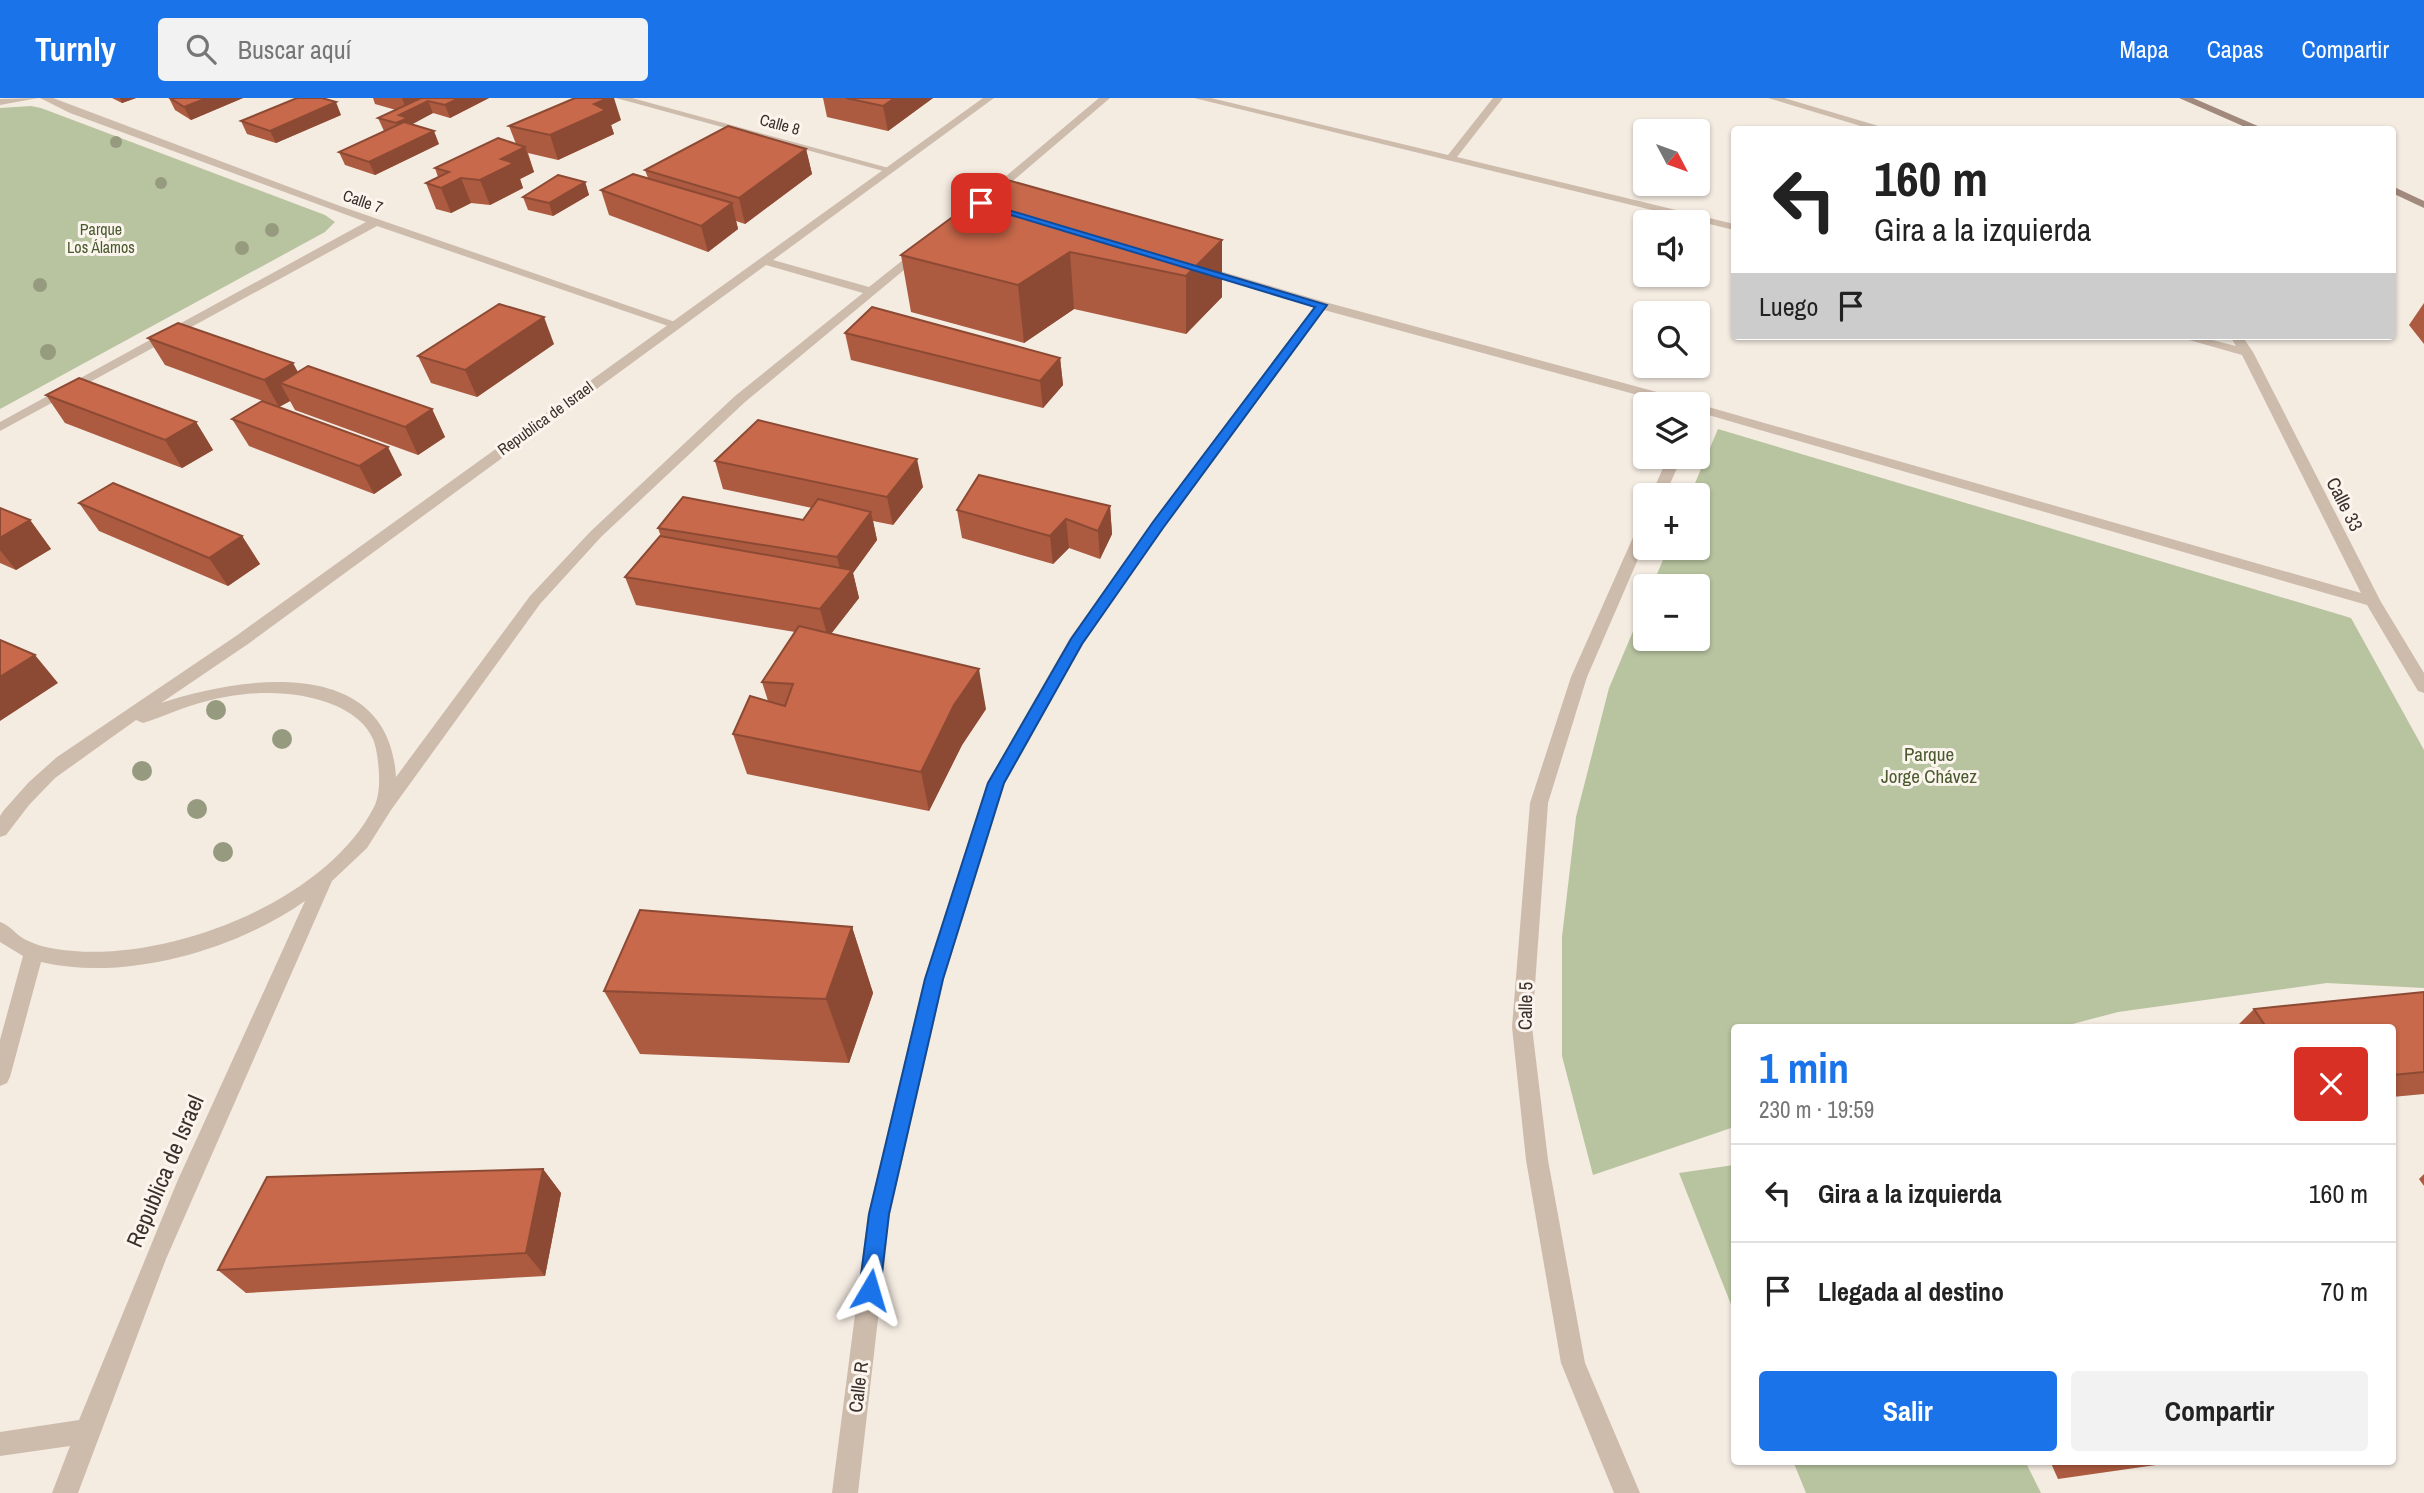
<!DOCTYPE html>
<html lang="es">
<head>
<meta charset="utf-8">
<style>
	:root { --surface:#fff; --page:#f2f2f2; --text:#222; --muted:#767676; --line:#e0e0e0; --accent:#1a73e8 }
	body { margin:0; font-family:"Archivo Narrow",sans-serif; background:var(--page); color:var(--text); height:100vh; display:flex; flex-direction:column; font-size:26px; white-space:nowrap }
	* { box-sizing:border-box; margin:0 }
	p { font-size:23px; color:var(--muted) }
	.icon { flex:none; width:38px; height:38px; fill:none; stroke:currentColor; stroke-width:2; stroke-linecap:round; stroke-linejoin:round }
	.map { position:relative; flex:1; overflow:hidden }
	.drawer { position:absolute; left:1731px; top:926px; width:665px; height:441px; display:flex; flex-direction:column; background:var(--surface); border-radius:7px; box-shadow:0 2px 5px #0004 }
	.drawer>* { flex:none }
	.guide { position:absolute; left:1731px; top:28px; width:665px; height:214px; border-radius:7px; box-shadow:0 2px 5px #0004; background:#fff; color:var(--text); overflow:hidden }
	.needle { width:46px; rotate:131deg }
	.buttons { position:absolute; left:1633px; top:21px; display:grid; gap:14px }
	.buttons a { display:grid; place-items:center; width:77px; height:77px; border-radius:7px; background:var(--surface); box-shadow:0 2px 5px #0004; font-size:35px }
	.pin { position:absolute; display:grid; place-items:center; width:60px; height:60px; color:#fff; margin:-30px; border-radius:14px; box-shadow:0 4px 10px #0006 }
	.me { position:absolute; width:77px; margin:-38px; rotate:7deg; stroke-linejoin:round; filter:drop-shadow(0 0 5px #0008) }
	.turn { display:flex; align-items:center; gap:24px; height:147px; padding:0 28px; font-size:32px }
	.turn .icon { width:91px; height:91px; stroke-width:2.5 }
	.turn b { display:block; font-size:49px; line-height:60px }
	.then { display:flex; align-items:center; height:66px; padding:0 28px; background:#0003; gap:14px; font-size:26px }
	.round { display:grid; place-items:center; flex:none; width:74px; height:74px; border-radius:7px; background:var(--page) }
	.head { display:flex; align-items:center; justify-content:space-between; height:119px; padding:0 28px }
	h1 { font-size:42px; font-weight:800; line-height:52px; color:var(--accent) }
	.cta { display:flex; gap:14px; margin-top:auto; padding:14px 28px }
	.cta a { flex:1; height:80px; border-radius:7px; background:var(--accent); color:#fff; font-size:28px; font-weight:800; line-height:80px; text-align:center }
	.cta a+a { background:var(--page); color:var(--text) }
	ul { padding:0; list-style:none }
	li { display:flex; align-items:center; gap:21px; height:98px; padding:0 28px; border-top:2px solid var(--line) }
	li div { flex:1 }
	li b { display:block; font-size:26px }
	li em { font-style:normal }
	header { display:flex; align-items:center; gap:42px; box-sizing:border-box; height:98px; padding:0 35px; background:var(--accent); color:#fff }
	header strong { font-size:33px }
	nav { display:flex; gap:38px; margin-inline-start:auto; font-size:24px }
	.search { width:490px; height:63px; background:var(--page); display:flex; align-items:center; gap:18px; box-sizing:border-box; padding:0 24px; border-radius:7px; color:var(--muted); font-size:26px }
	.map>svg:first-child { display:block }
	.green { fill:#b8c4a0 }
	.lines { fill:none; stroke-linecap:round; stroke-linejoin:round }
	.minor { fill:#cdbbac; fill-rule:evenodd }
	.tertiary { fill:#cdbbac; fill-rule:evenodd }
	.secondary { fill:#a18a7d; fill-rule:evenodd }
	.tree { fill:#969b7f }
	.wall { fill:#ac5a40 }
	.shaded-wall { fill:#8c4a34 }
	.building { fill:#c8694b; stroke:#8c4a34; stroke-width:2 }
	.route { fill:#1a73e8; stroke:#114b97; stroke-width:2 }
	.labels { text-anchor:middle; stroke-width:6; stroke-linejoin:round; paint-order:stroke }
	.far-street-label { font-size:16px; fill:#3b302b; stroke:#fbf5ee }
	.far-park-label { font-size:16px; fill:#4a5a2e; stroke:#fbf5ee }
	.street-label { font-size:19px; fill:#3b302b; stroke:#fbf5ee }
	.park-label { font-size:19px; fill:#4a5a2e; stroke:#fbf5ee }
	.near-street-label { font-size:23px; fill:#3b302b; stroke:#fbf5ee }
</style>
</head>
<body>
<header>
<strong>Turnly</strong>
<div class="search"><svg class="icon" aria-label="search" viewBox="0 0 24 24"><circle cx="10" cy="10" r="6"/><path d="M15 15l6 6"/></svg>Buscar aquí</div>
<nav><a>Mapa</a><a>Capas</a><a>Compartir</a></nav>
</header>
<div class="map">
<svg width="2424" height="1395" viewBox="0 0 2424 1395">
	<rect width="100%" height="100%" fill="#f4ebe1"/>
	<g class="green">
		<path d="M31,8L41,10L325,117L335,124L325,134L0,311V10Z"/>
		<path d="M1718,331L2351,520L2424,652V890L2327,885L2118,914L2061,929H1734V1029L1593,1077L1562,958V839L1576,719L1609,590L1645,505V541H1698V488H1652L1668,450H1698V397H1690Z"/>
		<path d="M1734,1067V1214L1679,1075Z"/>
		<path d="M1793,1363H2025L2041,1395H1806Z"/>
	</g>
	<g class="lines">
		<g class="minor">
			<path d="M38,0L0,7V1Z"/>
			<path d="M40,0H53L340,108L681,226L671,229L377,128L0,333V324L366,124L70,15Z"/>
			<path d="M616,0H632L896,72L887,74Z"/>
			<path d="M1194,0H1211L1448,57L1493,0H1503L1457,59L1734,126V132Z"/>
			<path d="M1768,0H1784L1892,32H1874Z"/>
			<path d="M1195,168H1203L1325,204L1690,303L1692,306H1671L1324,212L1163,430L1083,546L1005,685L944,881L890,1116L858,1395H832L868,1116L924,881L987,685L1070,540L1153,424L1314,209L1195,172Z"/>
			<path d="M2175,238H2196L2236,248L2230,238H2242L2253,254L2381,504L2424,575V595L2418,593L2367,507L1698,314V306L2361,495L2242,257Z"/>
			<path d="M1668,359H1682L1665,397H1651Z"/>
			<path d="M1645,424V445L1587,579L1548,705L1532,929L1548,1062L1585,1265L1640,1395H1614L1561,1265L1526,1062L1512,929L1530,705L1571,579L1638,428Z"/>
		</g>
		<g class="tertiary">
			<path d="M983,0H994L773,162L869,189L918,150L928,152L745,304L601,439L540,506L391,712L367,750L332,783L166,1161L78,1395H52L70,1348L0,1358V1334L79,1322L177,1084L305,803C235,852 126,884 41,864L10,979L7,985L0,988V942L23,858L0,844V824C9,827 14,834 21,839C32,846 44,849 56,851C160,868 325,806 374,709C382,693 379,667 376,651C372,629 353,615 334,607C289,589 238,593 193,607C176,612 160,620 143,625L136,622L55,680L29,707L6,737L0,739V718L4,712L29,684L57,659L236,538ZM766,167L863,195L735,298L591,433L530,498L396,679C389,556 242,578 161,605L248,546Z"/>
			<path d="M1099,0H1110L994,99H986V95Z"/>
		</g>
		<g class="secondary">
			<path d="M2179,0H2193L2267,32H2252Z"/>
			<path d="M2392,88L2424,103V110L2392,95Z"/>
		</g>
	</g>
	<g class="tree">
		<circle cx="116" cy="44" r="6"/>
		<circle cx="161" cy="85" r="6"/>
		<circle cx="272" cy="132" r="7"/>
		<circle cx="242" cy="150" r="7"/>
		<circle cx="40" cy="187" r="7"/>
		<circle cx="48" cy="254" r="8"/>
		<circle cx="216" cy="612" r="10"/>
		<circle cx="282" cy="641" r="10"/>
		<circle cx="142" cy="673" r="10"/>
		<circle cx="197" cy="711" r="10"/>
		<circle cx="223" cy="754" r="10"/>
	</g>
	<g class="wall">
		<path d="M112,0H136L122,5Z"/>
		<path d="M169,0H243L191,22L175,12Z"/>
		<path d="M373,0H489L450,20L433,15L411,26L439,46L375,77L345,67L339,54L384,33L378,20L396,12L375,6Z"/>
		<path d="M823,0H933L888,33L827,19Z"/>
		<path d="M341,17L276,45L247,36L241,23Z"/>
		<path d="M621,22L611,27L614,36L558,62L528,55L534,74L520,81L523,90L490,107L471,105L451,115L436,111L426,85L438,79L435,70L516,46L509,28Z"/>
		<path d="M806,51L812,76L745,126L736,123L738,131L708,154L609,117L601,92L648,80L645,72Z"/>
		<path d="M585,84L589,97L553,118L528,112L523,99Z"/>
		<path d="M1222,142V199L1186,236L1074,211L1024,245L911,214L901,157Z"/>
		<path d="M2424,205V246L2409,227Z"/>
		<path d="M845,235L1060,260L1063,287L1043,310L851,262Z"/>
		<path d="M148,240L298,274L432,311L445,339L418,357L295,312L290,303L279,309L165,267Z"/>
		<path d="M554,246L477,299L431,285L418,258Z"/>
		<path d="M46,297L196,324L213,352L182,370L65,325Z"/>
		<path d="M232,321L402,377L374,396L249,348Z"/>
		<path d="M715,363L923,389L893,427L873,423L877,442L853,475L859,500L831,535L986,611L962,647L929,713L747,676L733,636L768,603L762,584L795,534L636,507L625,479L661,439L658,430L803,422L812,410L723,391Z"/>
		<path d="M79,405L242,438L260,466L228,488L99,433Z"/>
		<path d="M1110,408L1112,436L1100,461L1069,450L1053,466L962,440L957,412Z"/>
		<path d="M0,410L30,422L51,451L16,472L0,465Z"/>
		<path d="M852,829L873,895L849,965L640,956L604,893Z"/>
		<path d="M2424,894V996L2392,999V929H2236L2254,911Z"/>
		<path d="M543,1071L561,1095L545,1178L246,1195L218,1172Z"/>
		<path d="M2424,1076V1088L2419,1081Z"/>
		<path d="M2050,1363H2166L2163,1366L2058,1381Z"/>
	</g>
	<g class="shaded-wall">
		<path d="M120,0H136L122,5Z"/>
		<path d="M207,0H243L191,22L184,9Z"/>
		<path d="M402,0H438L428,3L433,15L411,27L402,38L396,25L399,17L407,13Z"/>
		<path d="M459,0H489L450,20L445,7Z"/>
		<path d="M608,0H614L621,22L611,27L614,36L558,62L550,37L594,6Z"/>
		<path d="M895,0H933L888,33L883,8Z"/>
		<path d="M336,4L341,17L276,45L270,33Z"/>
		<path d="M434,33L439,46L375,77L369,64Z"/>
		<path d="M525,49L534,74L520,81L523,90L490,107L480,82L501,61Z"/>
		<path d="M806,51L812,76L745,126L739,100Z"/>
		<path d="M461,80L471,105L451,115L441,90Z"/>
		<path d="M585,84L589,97L553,118L549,105Z"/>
		<path d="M732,105L738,131L708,154L701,128Z"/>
		<path d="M1222,142V199L1186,236V178Z"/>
		<path d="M1070,154L1074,211L1024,245L1018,187Z"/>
		<path d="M544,219L554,246L477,299L465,272Z"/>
		<path d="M1060,260L1063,287L1043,310L1040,283Z"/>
		<path d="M293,265L308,292L280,285L290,303L279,309L264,282Z"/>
		<path d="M432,311L445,339L418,357L405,329Z"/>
		<path d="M196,324L213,352L182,370L165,342Z"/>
		<path d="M388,349L402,377L374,396L359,368Z"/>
		<path d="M917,361L923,389L893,427L887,399Z"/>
		<path d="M1110,408L1112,436L1100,461L1098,433Z"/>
		<path d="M871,414L877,442L853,475L859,500L828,540L820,511L843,483L837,459Z"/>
		<path d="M1066,421L1069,450L1053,466L1050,438Z"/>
		<path d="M30,422L51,451L16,472L0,452V440Z"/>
		<path d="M242,438L260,466L228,488L209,460Z"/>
		<path d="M35,557L58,585L0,623V579Z"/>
		<path d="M979,571L986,611L962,647L929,713L921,674L954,607Z"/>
		<path d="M852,829L873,895L849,965L826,901Z"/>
		<path d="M543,1071L561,1095L545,1178L526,1155Z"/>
	</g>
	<g class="building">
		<path d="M170,0H207L184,9Z"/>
		<path d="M297,0H322L336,4L270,33L241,23Z"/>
		<path d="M421,0H459L445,7L428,3L399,17L408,20L396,25L378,20Z"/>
		<path d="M575,0H608L594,6L606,12L550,37L509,28Z"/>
		<path d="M846,0H895L883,8Z"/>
		<path d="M404,24L434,33L369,64L339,54Z"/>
		<path d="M728,28L806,51L739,100L645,72Z"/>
		<path d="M498,40L525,49L501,61L514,65L480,82L461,80L441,90L426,85L449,74L435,70Z"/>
		<path d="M633,76L732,105L701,128L601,92Z"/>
		<path d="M558,77L585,84L549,105L523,99Z"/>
		<path d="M1004,81L1222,142L1186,178L1070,154L1018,187L901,157Z"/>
		<path d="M499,206L544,219L465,272L418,258Z"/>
		<path d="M872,209L1060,260L1040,283L845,235Z"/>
		<path d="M178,225L293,265L264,282L148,240Z"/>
		<path d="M308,268L432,311L405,329L280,285Z"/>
		<path d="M79,280L196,324L165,342L46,297Z"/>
		<path d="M262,303L388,349L359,368L232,321Z"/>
		<path d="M758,322L917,361L887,399L715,363Z"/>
		<path d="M979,377L1110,408L1098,433L1066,421L1050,438L957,412Z"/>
		<path d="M113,385L242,438L209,460L79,405Z"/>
		<path d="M683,399L803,422L818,401L871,414L837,459L658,430Z"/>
		<path d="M0,410L30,422L0,440Z"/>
		<path d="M660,438L852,472L820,511L625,479Z"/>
		<path d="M799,528L979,571L954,607L921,674L733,636L750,598L785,608L793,586L762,584Z"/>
		<path d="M0,542L35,557L0,579Z"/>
		<path d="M640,812L852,829L826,901L604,893Z"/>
		<path d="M2424,894V974L2392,977V929H2266L2254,911Z"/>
		<path d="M543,1071L526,1155L218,1172L267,1079Z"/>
	</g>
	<path class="route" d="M978,103L1327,207L1163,430L1082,546L1004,685L943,881L889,1116L880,1192L877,1199L870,1202L862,1199L859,1192L869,1116L925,881L988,685L1071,541L1153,424L1315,209L978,107Z"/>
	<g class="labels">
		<g class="far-street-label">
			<text transform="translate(780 26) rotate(15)" y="6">Calle 8</text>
			<text transform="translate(363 103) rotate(19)" y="6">Calle 7</text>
			<text transform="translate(545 320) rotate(-36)" y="6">Republica de Israel</text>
		</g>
		<g class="far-park-label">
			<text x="101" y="137">Parque<tspan x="101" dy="18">Los Álamos</tspan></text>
		</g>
		<g class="street-label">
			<text transform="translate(2345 406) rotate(63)" y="7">Calle 33</text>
			<text transform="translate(1525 908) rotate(-89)" y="7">Calle 5</text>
			<text transform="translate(858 1289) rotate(-83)" y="7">Calle R</text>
		</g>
		<g class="park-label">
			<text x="1929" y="663">Parque<tspan x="1929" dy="22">Jorge Chávez</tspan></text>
		</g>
		<g class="near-street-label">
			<text transform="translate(165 1073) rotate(-67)" y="8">Republica de Israel</text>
		</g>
	</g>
</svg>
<div class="buttons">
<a><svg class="needle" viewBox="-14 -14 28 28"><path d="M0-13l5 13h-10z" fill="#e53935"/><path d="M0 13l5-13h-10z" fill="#767676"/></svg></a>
<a><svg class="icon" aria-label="sound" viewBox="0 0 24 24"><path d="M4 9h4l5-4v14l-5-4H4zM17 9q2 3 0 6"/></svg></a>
<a><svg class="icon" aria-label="search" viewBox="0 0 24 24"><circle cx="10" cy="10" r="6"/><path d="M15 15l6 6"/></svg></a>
<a><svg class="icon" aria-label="layers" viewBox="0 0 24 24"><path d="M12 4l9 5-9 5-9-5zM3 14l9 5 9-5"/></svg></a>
<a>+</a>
<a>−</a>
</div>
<div class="pin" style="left:981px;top:105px;background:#d93025"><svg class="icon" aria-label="arrive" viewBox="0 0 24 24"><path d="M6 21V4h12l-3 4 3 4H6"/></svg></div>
<svg class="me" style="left:870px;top:1192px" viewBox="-20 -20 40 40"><path d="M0-17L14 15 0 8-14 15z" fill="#1a73e8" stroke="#fff" stroke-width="4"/></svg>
<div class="guide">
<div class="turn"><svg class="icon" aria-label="left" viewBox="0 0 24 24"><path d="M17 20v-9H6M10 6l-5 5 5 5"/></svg><div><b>160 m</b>Gira a la izquierda</div></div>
<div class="then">Luego<svg class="icon" aria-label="arrive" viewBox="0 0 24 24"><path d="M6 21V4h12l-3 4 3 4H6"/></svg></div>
</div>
<section class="drawer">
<div class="head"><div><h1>1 min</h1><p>230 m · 19:59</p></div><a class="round" style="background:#d93025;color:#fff"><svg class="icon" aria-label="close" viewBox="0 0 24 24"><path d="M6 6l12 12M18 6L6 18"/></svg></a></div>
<ul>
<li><svg class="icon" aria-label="left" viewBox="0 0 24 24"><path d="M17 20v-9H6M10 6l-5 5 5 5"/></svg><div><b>Gira a la izquierda</b></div><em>160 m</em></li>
<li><svg class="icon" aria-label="arrive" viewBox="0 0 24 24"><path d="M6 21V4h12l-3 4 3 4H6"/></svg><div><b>Llegada al destino</b></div><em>70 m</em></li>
</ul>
<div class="cta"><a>Salir</a><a>Compartir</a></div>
</section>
</div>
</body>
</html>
